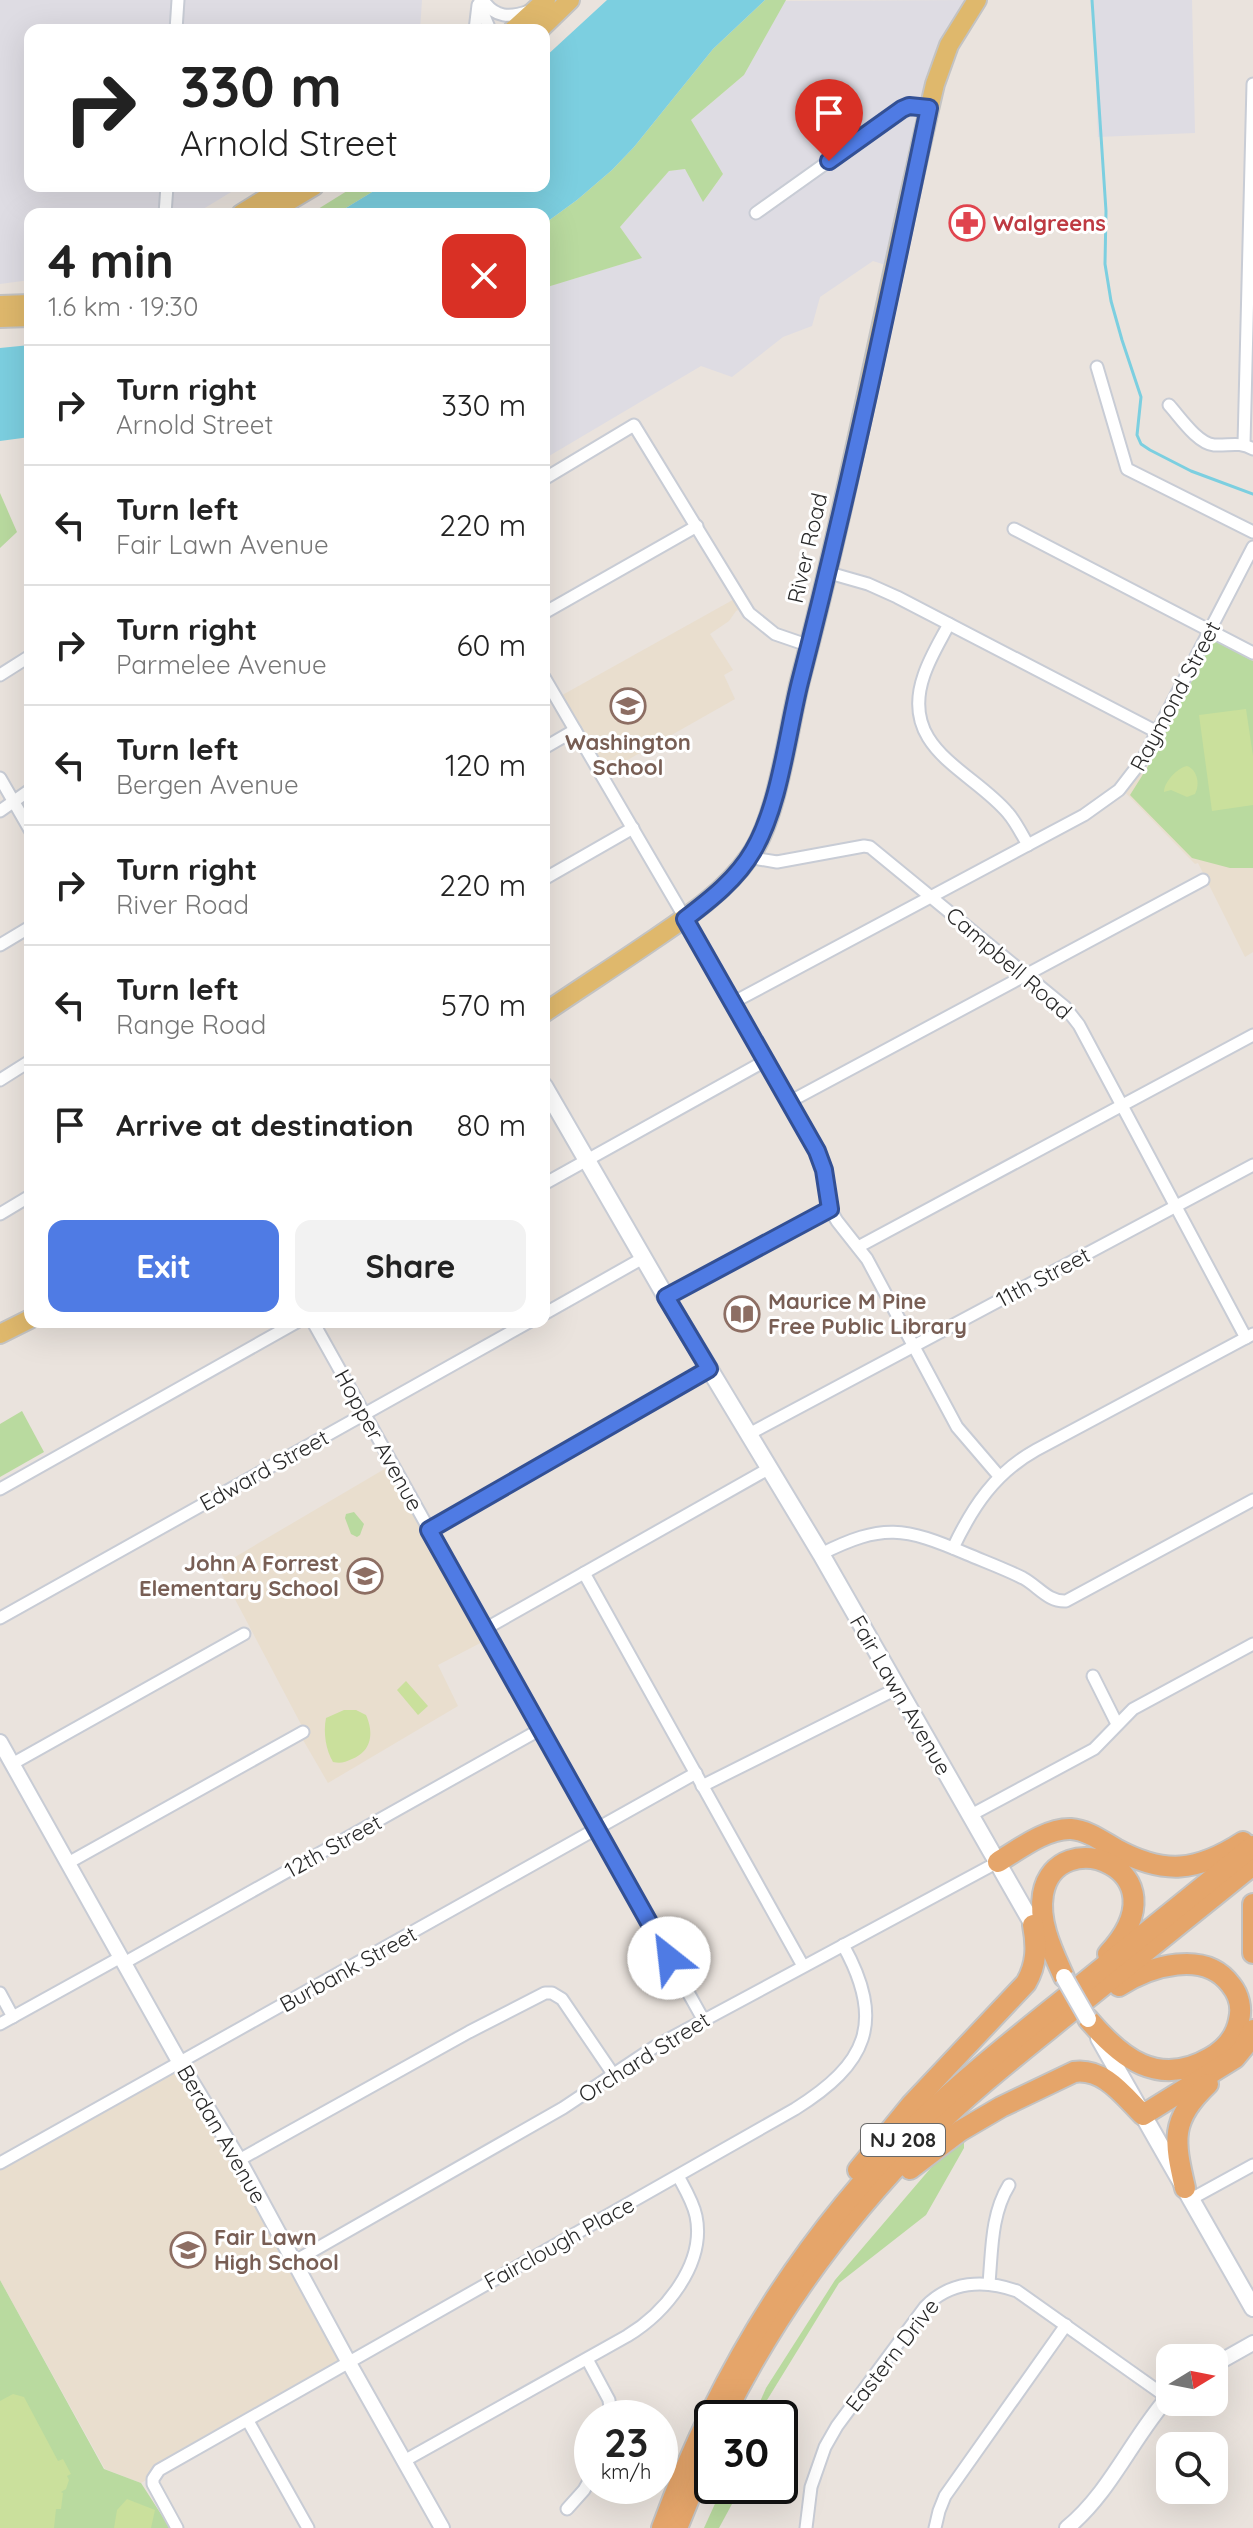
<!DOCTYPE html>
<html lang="en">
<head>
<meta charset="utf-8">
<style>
	:root { --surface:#fff; --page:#f2f2f2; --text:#222; --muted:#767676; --line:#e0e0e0; --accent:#4f7be4 }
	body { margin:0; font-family:Quicksand,sans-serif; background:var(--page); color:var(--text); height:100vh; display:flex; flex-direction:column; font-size:30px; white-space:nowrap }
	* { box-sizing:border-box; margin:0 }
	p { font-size:26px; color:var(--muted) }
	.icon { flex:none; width:44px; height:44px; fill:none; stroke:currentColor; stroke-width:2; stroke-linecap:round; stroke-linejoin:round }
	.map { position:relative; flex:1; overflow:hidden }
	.side { position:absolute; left:24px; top:208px; width:526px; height:1120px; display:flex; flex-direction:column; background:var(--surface); border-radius:16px; box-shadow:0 8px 32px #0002 }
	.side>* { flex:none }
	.banner { position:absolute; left:24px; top:24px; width:526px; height:168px; border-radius:16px; box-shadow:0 8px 32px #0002; background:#fff; color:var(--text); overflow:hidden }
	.needle { width:52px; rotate:80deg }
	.controls { position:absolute; left:1156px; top:2344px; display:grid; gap:16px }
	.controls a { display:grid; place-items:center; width:72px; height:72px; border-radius:16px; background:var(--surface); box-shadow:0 8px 32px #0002; font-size:40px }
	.speed { position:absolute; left:574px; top:2400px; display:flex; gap:16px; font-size:40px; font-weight:700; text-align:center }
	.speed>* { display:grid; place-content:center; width:104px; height:104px; border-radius:50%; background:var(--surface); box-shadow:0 8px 32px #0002; line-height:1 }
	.speed small { font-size:20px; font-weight:400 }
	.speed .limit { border:4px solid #111; border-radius:12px; background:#fff; color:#111 }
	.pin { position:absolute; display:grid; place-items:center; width:68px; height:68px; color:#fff; margin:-82px -34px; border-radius:50% 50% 50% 0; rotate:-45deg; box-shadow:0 0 8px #0007 }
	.pin .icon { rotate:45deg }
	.me { position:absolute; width:88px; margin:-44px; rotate:331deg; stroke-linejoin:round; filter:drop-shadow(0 0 6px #0008) }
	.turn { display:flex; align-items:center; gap:28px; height:168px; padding:0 24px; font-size:36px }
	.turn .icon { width:104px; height:104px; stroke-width:2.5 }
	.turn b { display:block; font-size:56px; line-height:68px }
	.round { display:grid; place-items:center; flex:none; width:84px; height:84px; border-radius:16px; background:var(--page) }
	.headline { display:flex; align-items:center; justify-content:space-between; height:136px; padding:0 24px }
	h1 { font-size:48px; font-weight:800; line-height:60px }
	.cta { display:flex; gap:16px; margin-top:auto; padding:16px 24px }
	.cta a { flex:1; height:92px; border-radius:16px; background:var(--accent); color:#fff; font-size:32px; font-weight:800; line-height:92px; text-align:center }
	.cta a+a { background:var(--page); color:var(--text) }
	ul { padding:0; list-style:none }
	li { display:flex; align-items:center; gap:24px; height:120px; padding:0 24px; border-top:2px solid var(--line) }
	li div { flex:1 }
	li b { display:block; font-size:30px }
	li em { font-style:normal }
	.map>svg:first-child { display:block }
	.industrial { fill:#dedce3 }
	.education { fill:#e9dece }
	.green { fill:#b9da9f }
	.pitch { fill:#cae09c }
	.water { fill:#7ccfe0 }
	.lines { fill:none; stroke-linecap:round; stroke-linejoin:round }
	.stream { stroke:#7ccfe0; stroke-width:3 }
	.minor-casing { stroke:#c8ccd5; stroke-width:15 }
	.tertiary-casing { stroke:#c8ccd5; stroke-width:18 }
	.secondary-casing { stroke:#c8ccd5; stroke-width:20 }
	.primary-casing { stroke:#c3c3c3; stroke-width:22 }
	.trunk-casing { stroke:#c3c3c3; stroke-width:24 }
	.minor { stroke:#fff; stroke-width:11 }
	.tertiary { stroke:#fff; stroke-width:14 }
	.secondary { stroke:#fff; stroke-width:16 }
	.primary { stroke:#dfb86c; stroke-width:18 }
	.trunk { stroke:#e5a56a; stroke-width:20 }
	.secondary-bridge-casing { stroke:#c8ccd5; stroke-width:20; stroke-linecap:butt }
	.secondary-bridge { stroke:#fff; stroke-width:16 }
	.route-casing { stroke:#335094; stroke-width:20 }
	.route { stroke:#4f7be4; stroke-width:14 }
	.labels { text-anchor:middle; stroke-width:6; stroke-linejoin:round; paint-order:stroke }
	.shield { fill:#fff; stroke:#696969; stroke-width:2 }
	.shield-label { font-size:20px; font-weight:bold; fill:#292929 }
	.health-label { font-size:22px; font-weight:bold; fill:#be3a42; stroke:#fff; text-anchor:start }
	.street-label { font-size:22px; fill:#292929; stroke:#fff }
	.education-label { font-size:22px; font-weight:bold; fill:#785e54; stroke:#fff; text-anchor:start }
</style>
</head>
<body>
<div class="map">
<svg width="1253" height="2528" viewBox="0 0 1253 2528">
	<rect width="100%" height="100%" fill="#eae3dd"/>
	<g class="industrial">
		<path d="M0,0H422L420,30H30V186H241L195,214H30V280L0,284Z"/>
		<path d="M977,0L958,29L895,268L873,261L820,297L812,326L783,337L732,377L701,366L544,459V288L641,258L620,227L669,171L685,169L704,201L723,174L690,121L744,75L785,1Z"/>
		<path d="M1093,0H1192L1195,133L1098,137Z"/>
	</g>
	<g class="education">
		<path d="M738,597L745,607L736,611L729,621L710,634L733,670L724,675L735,699L601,775L557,698Z"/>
		<path d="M1210,630L1253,653V952L1245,957L1198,863L1195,864L1121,788Z"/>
		<path d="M393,1464L490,1638L438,1665L458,1706L328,1783L299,1733L304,1730L218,1567Z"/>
		<path d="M180,2063L349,2363L141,2483L105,2469L0,2280V2163Z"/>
	</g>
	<g class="green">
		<path d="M765,0H786L744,75L691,120L723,174L703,202L685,169L669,171L620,227L642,258L544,288V224L577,200L612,170L634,147L713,49Z"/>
		<path d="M355,186H382L336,214H310Z"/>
		<path d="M0,493L17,532L0,548Z"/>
		<path d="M1213,640L1253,661V868H1230L1192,858L1130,795L1147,768Z"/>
		<path d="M22,1411L44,1452L0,1477V1424Z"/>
		<path d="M354,1512L364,1524L360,1535L357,1537L351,1534L345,1518L346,1514Z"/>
		<path d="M964,2134V2148L926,2215L839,2283L756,2418H753L766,2388L835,2280L947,2149Z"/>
		<path d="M0,2280L104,2469L141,2483L170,2528H0Z"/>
		<path d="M723,2486H736L732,2504L719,2528H704Z"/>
	</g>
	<g class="pitch">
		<path d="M1246,709L1253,756V805L1212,811L1199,715Z"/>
		<path d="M1187,766C1198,770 1200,785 1195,794L1187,797L1171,790L1164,792C1164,782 1177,768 1187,766Z"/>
		<path d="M406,1681L428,1706L418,1715L397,1690Z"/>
		<path d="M344,1710H356L366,1715C374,1733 372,1751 352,1759C345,1762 341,1764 333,1762C326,1750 323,1733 326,1718Z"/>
		<path d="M13,2394L24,2397L58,2461L63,2459L71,2474L67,2476L69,2480L66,2489L61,2492L63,2493L61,2509H56L54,2528H0V2401Z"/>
		<path d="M127,2499L155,2510L151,2528H114L117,2510Z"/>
	</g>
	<g class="water">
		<path d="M607,0H765L713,49L634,147L612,170L577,200L544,224V214H336L382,186H544V58Z"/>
		<path d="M30,345V437L0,441V348Z"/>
	</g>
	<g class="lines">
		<path class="stream" d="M1092,0L1106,211L1105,264L1111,301L1122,340L1141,397L1137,435L1141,444L1150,450L1191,471L1253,494"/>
		<defs>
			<g id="minor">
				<path d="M480,0L482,11L490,30"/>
				<path d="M483,0C495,18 510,18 529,11"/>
				<path d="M176,30L178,0"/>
				<path d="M475,30L478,5"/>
				<path d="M756,213L902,109L909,106L929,108"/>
				<path d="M165,214L167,186"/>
				<path d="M1097,367L1127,469L1253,532"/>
				<path d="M1169,405C1180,417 1197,443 1214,445C1229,446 1239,441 1253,449"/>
				<path d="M1244,444L1253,84"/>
				<path d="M544,479L634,425L749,613L775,634L810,646"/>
				<path d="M1014,529L1253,653"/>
				<path d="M826,572L868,584L897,597L1157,732"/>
				<path d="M544,613L697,526"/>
				<path d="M949,624C940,641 930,657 924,675C898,749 972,770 1008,813C1016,822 1022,835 1028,845"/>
				<path d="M0,675L30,656"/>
				<path d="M544,677L678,906L817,1151L824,1170L830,1209L837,1221L867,1259L957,1427L999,1476"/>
				<path d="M544,748L575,730"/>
				<path d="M0,778L30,830"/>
				<path d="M0,811L30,790"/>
				<path d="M752,853L759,859L777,862L864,846L870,847L1065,1007L1079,1025L1246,1338"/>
				<path d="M544,879L633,828"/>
				<path d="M0,945L30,927"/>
				<path d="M732,1003L1084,815L1119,790L1143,759L1253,547"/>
				<path d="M0,1080L30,1061"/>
				<path d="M789,1102L1203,880"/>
				<path d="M544,1184L765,1061"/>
				<path d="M0,1214L30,1196"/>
				<path d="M858,1247L1253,1035"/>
				<path d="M666,1297L830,1209"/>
				<path d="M544,1314L643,1258"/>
				<path d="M313,1322L703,2019"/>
				<path d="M747,1435L1253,1165"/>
				<path d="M0,1489L297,1322"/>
				<path d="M429,1530L709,1369"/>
				<path d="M953,1548C973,1506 995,1473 1036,1450L1253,1334"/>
				<path d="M821,1554C883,1523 904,1527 967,1554C986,1562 1005,1569 1023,1578C1038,1586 1048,1602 1066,1601L1253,1500"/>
				<path d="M584,1573L803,1966"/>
				<path d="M0,1618L529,1322"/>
				<path d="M485,1629L768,1469"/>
				<path d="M1093,1676L1117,1724"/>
				<path d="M12,1764L244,1634"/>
				<path d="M702,1786L896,1689"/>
				<path d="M971,1815L1094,1749L1133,1709L1253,1644"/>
				<path d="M68,1863L303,1732"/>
				<path d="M124,1963L541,1729"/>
				<path d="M0,1993L13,2017"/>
				<path d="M0,2024L121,1957"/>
				<path d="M239,2160L469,2032L545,1993H552L562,1999L613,2074"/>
				<path d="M0,2163L696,1773"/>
				<path d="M1191,2199L1253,2165"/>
				<path d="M295,2261L563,2108L656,2046L998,1862"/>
				<path d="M989,2283C992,2250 991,2214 1009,2185"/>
				<path d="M587,2359L609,2400L611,2418"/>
				<path d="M248,2421L308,2528"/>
				<path d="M404,2461L627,2336C665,2313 706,2264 696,2216C693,2202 685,2189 678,2176"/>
				<path d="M567,2509L584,2490L592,2476"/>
				<path d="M177,2528L153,2484V2479L159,2470L795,2109C867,2064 886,2022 843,1945"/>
				<path d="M806,2528L811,2487L825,2447L837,2426L925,2307C950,2281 984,2279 1017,2291L1168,2398"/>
				<path d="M935,2528L939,2511L945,2496L1066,2325"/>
			</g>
			<g id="tertiary">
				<path d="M0,1742L180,2063L239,2160L349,2363L442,2528"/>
				<path d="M1214,2365L1253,2343"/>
				<path d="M1067,2528C1111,2492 1133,2436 1170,2395"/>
			</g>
			<g id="secondary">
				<path d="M544,1086L666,1297L821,1554L1039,1935"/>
				<path d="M1099,2038L1253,2308"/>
			</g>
			<g id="primary">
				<path d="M513,30L546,0"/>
				<path d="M539,30L570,0"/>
				<path d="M241,214L286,186"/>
				<path d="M267,214L314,186"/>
				<path d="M0,305L30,304"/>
				<path d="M0,318L30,317"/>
				<path d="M544,1013C579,989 615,966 650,942C687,917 724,893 750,856C778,817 788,729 800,681C852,484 888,283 935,84L949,45L977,0"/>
				<path d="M0,1334L30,1319"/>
			</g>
			<g id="trunk">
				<path d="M998,1862C1018,1850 1046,1828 1071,1829C1087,1830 1102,1841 1116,1849C1164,1875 1197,1872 1243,1842"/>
				<path d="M1253,1904V1953"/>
				<path d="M1064,1977C1053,1952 1038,1923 1043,1894C1056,1821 1188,1868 1108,1954"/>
				<path d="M1088,2019C1121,2058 1158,2088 1210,2058C1224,2050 1236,2037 1239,2020C1242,2008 1239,1995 1231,1985C1205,1949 1150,1966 1119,1986"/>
				<path d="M910,2169L960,2131L1001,2107L1074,2072C1104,2068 1123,2095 1143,2115L1235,2058L1244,2047L1253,2030"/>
				<path d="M858,2170L911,2105L1026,1983C1037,1964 1037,1946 1033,1925"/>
				<path d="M1185,2188C1174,2140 1170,2120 1208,2084"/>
				<path d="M723,2418C775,2314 843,2220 925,2137C968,2094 1016,2056 1063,2018C1127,1967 1190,1916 1253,1865"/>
				<path d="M662,2528C718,2375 802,2238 918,2123C966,2077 1018,2036 1070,1994C1131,1945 1192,1895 1253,1846"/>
				<path d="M677,2528L712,2442"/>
			</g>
		</defs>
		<use href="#minor" class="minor-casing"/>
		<use href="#tertiary" class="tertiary-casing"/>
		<use href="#secondary" class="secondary-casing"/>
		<use href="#primary" class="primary-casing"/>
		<use href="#trunk" class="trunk-casing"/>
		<use href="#minor" class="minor"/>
		<use href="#tertiary" class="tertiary"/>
		<use href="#secondary" class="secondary"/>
		<use href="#primary" class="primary"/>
		<use href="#trunk" class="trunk"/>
		<defs>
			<path id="secondary-bridge" d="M1064,1977L1088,2019"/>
		</defs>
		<use href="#secondary-bridge" class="secondary-bridge-casing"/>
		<use href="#secondary-bridge" class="secondary-bridge"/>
	</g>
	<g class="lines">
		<defs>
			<path id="route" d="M669,1958L429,1530L709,1369L666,1297L830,1209L824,1170L817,1151L685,919C710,900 737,879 753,851C780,805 787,734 800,682C849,492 889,300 929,108L909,106L902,109L829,161"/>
		</defs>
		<use href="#route" class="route-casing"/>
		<use href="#route" class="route"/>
	</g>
	<defs>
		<symbol id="pharmacy-ring" viewBox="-11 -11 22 22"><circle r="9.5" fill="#fff" stroke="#e0444e" stroke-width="1.5"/><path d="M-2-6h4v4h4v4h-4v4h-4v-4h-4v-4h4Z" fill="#e0444e"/></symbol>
		<symbol id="school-ring" viewBox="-11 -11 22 22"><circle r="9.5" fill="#fff" stroke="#8d6e63" stroke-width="1.5"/><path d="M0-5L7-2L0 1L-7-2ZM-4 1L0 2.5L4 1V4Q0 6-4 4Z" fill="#8d6e63"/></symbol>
		<symbol id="library-ring" viewBox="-11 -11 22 22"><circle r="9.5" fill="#fff" stroke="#8d6e63" stroke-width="1.5"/><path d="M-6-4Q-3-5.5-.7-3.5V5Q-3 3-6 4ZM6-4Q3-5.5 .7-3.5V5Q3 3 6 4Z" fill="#8d6e63"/></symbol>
	</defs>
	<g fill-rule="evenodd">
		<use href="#pharmacy-ring" x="947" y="203" width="40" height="40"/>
		<use href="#school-ring" x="608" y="686" width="40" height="40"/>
		<use href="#library-ring" x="722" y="1294" width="40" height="40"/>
		<use href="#school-ring" x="345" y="1556" width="40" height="40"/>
		<use href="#school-ring" x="168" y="2230" width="40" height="40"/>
	</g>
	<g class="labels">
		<rect class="shield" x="861" y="2124" width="84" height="32" rx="6"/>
		<g class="shield-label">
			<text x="903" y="2147">NJ 208</text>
		</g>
		<g class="health-label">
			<text x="993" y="231">Walgreens</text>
		</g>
		<g class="street-label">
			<text transform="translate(807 548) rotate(-77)" y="8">River Road</text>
			<text transform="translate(1175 696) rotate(-62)" y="8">Raymond Street</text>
			<text transform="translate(1009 963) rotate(41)" y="8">Campbell Road</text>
			<text transform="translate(1043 1277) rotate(-28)" y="8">11th Street</text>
			<text transform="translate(379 1440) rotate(61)" y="8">Hopper Avenue</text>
			<text transform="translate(264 1470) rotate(-29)" y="8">Edward Street</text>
			<text transform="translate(901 1695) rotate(60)" y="8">Fair Lawn Avenue</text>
			<text transform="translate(333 1846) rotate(-29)" y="8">12th Street</text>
			<text transform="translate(348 1969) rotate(-29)" y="8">Burbank Street</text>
			<text transform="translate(644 2057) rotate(-32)" y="8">Orchard Street</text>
			<text transform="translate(222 2134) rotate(60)" y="8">Berdan Avenue</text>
			<text transform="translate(559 2243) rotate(-29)" y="8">Fairclough Place</text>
			<text transform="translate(892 2355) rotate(-52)" y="8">Eastern Drive</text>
		</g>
		<g class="education-label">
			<text x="628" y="750" text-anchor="middle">Washington<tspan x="628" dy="25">School</tspan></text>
			<text x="768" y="1309">Maurice M Pine<tspan x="768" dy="25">Free Public Library</tspan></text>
			<text x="339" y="1571" text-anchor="end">John A Forrest<tspan x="339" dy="25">Elementary School</tspan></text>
			<text x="214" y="2245">Fair Lawn<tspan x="214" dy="25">High School</tspan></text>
		</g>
	</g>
</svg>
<div class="controls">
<a><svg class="needle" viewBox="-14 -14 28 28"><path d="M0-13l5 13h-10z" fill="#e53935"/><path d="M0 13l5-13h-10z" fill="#767676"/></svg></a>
<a><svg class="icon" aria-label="search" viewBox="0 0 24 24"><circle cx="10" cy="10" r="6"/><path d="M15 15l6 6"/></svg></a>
</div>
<div class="speed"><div>23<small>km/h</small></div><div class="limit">30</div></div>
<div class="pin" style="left:829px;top:161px;background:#d93025"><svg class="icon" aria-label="arrive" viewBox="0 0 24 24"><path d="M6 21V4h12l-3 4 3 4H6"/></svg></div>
<svg class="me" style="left:669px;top:1958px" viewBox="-20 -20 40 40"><circle r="19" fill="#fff"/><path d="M0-13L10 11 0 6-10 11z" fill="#4f7be4"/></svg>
<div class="banner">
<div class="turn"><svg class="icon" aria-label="right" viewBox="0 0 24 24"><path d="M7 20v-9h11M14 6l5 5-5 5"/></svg><div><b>330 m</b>Arnold Street</div></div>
</div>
<section class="side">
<div class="headline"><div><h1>4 min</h1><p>1.6 km · 19:30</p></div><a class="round" style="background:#d93025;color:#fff"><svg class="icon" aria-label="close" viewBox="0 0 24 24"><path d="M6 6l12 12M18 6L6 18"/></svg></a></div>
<ul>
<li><svg class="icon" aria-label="right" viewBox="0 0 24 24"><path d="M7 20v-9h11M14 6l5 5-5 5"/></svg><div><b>Turn right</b><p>Arnold Street</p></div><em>330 m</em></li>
<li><svg class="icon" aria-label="left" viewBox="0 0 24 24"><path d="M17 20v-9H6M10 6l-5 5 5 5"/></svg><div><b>Turn left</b><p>Fair Lawn Avenue</p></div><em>220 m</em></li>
<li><svg class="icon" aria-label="right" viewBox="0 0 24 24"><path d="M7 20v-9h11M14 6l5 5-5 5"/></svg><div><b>Turn right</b><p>Parmelee Avenue</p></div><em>60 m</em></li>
<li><svg class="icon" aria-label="left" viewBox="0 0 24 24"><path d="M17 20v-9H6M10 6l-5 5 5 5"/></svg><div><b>Turn left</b><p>Bergen Avenue</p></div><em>120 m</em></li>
<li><svg class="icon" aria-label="right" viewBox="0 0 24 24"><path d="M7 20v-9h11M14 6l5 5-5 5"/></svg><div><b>Turn right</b><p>River Road</p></div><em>220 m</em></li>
<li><svg class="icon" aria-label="left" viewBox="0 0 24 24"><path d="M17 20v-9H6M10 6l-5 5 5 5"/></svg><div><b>Turn left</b><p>Range Road</p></div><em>570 m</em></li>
<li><svg class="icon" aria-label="arrive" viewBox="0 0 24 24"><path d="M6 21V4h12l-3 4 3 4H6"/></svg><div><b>Arrive at destination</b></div><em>80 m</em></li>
</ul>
<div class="cta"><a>Exit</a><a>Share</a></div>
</section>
</div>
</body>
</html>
